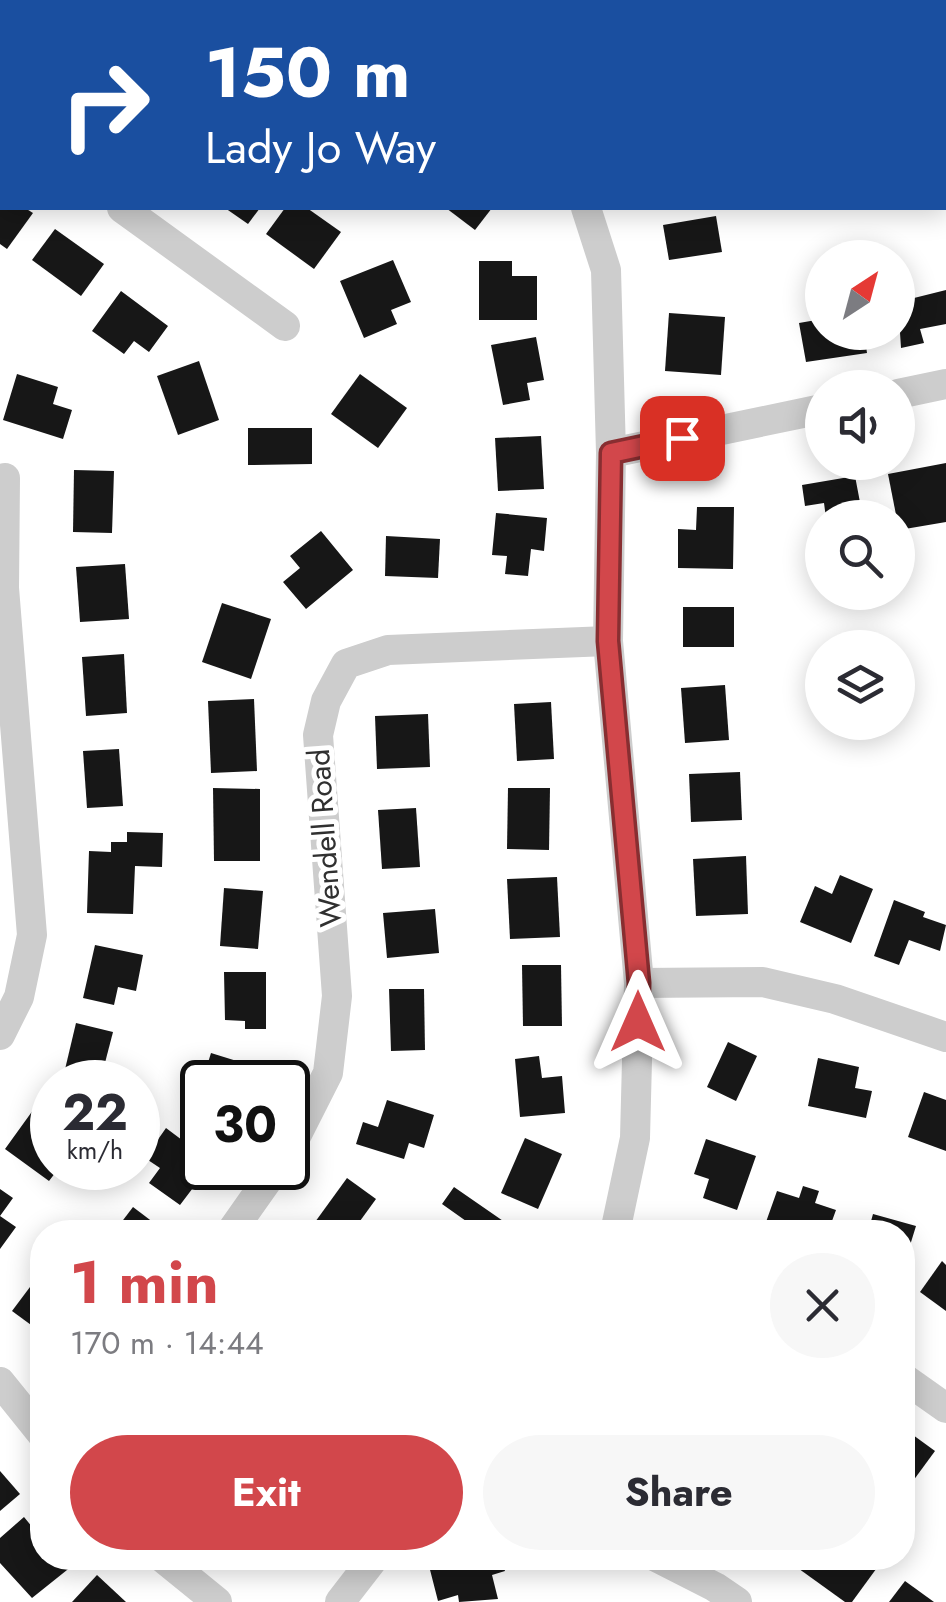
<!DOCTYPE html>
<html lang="en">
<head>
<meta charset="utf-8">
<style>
	:root { --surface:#fff; --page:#f7f7f7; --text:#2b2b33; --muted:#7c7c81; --accent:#d2474b }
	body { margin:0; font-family:Jost,sans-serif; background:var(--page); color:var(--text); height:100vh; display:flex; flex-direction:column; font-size:38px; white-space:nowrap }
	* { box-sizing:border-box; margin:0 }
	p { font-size:32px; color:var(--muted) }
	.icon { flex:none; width:55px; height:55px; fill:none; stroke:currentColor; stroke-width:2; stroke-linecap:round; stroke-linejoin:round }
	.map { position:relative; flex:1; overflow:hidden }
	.panel { position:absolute; left:30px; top:1220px; width:885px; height:350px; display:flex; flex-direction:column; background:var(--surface); border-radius:40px; box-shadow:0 5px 25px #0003 }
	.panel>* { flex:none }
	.top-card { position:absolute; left:0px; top:0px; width:948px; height:210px; box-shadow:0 5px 25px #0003; background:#1a4fa0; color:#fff; overflow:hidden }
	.needle { width:65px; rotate:36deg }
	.tools { position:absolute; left:805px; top:240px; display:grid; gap:20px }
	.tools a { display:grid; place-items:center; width:110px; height:110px; border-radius:50%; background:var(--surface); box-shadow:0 5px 25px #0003; font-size:50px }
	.speed { position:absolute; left:30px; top:1060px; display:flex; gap:20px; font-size:50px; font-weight:700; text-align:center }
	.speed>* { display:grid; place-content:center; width:130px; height:130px; border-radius:50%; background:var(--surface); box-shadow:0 5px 25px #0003; line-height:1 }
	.speed small { font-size:25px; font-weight:400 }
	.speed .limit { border:5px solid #111; border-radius:15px; background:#fff; color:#111 }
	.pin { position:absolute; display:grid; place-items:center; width:85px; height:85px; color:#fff; margin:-42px; border-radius:20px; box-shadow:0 5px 15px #0006 }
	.me { position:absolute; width:110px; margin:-55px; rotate:0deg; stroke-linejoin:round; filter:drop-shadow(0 0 8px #0008) }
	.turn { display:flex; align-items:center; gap:35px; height:210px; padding:0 40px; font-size:45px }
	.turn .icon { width:130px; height:130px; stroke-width:2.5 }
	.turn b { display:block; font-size:70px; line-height:85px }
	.round { display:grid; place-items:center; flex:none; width:105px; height:105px; border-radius:52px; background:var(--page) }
	.summary { display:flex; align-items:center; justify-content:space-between; height:170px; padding:0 40px }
	h1 { font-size:60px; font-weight:700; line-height:75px; color:var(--accent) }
	.cta { display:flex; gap:20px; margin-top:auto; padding:20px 40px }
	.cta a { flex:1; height:115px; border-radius:60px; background:var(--accent); color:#fff; font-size:40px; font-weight:700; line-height:115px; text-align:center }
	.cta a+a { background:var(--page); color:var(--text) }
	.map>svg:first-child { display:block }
	.building { fill:#171717 }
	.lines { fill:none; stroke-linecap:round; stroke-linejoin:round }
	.minor { stroke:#cdcdcd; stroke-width:30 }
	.route-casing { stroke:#882e31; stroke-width:25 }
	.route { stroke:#d2474b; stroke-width:18 }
	.labels { text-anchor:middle; stroke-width:10; stroke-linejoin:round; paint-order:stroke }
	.street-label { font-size:30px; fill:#303030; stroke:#fff }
</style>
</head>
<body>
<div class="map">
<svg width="946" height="1602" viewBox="0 0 946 1602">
	<rect width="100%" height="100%" fill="#fff"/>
	<g class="building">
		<path d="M0,208H25L33,213L7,249L0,244Z"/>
		<path d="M225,208H260L248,224Z"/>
		<path d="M285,208H307L341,232L314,269L266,234Z"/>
		<path d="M446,208H492L475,230Z"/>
		<path d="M716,216L722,252L669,260L663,225Z"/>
		<path d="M55,229L104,264L81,296L32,260Z"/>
		<path d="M393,260L411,302L391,310L397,324L364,338L340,281Z"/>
		<path d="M479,261H512V276H537V320H479Z"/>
		<path d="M946,290V324L920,329L924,343L901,348L898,302Z"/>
		<path d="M121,291L168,326L149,352L134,341L124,354L92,331Z"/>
		<path d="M669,313L725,317L721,375L665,371Z"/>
		<path d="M822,319V332H864L867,353L806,362L799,323Z"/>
		<path d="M536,337L544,380L527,383L530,400L503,405L491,345Z"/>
		<path d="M199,361L219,420L178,435L157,376Z"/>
		<path d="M17,374L58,387L53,404L72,410L63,439L3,420Z"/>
		<path d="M360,374L407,408L378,448L331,414Z"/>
		<path d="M248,428H312V464L248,465Z"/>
		<path d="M541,436L544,489L498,491L495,438Z"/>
		<path d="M946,463V522L899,530L888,474Z"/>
		<path d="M74,470L114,471L112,533L73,532Z"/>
		<path d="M855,476L863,518H826L824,503L805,506L802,485Z"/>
		<path d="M697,507H734L733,569L678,568V529L696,530Z"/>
		<path d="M496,513L547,518L544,551L531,549L528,576L505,574L507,556L492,555Z"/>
		<path d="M321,531L353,570L306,609L283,582L300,568L290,556Z"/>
		<path d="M386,536L440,539L438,578L385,576Z"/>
		<path d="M125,564L129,619L80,622L76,567Z"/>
		<path d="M222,603L271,619L251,679L202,662Z"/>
		<rect x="683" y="607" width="51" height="40"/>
		<path d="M124,654L127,713L86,716L82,657Z"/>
		<path d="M725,685L729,740L685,743L681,688Z"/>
		<path d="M254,699L257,771L211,773L208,701Z"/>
		<path d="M551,702L554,759L517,761L514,704Z"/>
		<path d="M428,714L430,767L377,769L375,716Z"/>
		<path d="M119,749L123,806L87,808L83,751Z"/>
		<path d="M740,772L742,820L691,822L689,774Z"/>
		<path d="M213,788L260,789V861H214Z"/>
		<path d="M508,788H550L549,850L507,849Z"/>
		<path d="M416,808L420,867L382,869L378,810Z"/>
		<path d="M127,832L163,833L162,867L135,866L133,914L87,913L89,851L111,852V842H127Z"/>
		<path d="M746,856L748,914L696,916L693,859Z"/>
		<path d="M840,875L873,889L851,943L800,922L815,886L832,894Z"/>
		<path d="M557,877L560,937L510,939L507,879Z"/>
		<path d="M224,888L263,891L258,949L220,946Z"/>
		<path d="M894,900L925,912L923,917L946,925L940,951L909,940L899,965L874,956Z"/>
		<path d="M435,909L439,953L387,958L383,913Z"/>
		<path d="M95,945L143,955L136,991L118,987L114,1005L83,998Z"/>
		<path d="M522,965H561L562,1026H523Z"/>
		<path d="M224,972H266V1029H245V1021L225,1020Z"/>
		<path d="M389,989H424L425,1050L391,1051Z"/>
		<path d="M76,1023L113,1032L100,1082H62Z"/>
		<path d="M728,1042L757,1056L736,1101L707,1087Z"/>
		<path d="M211,1053L259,1068L254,1082H202Z"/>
		<path d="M539,1056L542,1078L562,1076L565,1113L520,1117L515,1059Z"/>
		<path d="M818,1058L859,1067L855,1088L872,1091L866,1118L808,1106Z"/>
		<path d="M924,1092L946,1100V1151L908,1137Z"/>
		<path d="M387,1100L434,1115L424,1148L409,1143L404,1159L356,1144L363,1122L378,1127Z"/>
		<path d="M36,1106L52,1118V1168H59L49,1181L5,1149Z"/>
		<path d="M166,1128L202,1155V1168H208L180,1205L149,1183L160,1168L145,1158Z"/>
		<path d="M525,1138L562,1154L538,1209L501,1193Z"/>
		<path d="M706,1139L756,1156L737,1210L703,1198L709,1179L694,1174Z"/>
		<path d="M347,1178L376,1199L352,1232H315L310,1229Z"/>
		<path d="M803,1186L819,1191L815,1203L836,1210L828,1232H797L766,1222L777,1191L799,1198Z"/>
		<path d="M454,1187L519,1232H458L466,1221L442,1204Z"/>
		<path d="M0,1189L13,1198L0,1216L16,1227L0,1249Z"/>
		<path d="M133,1207L162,1229L159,1232H114Z"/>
		<path d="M873,1214L916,1226L903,1268L902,1232H868Z"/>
		<path d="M942,1261L946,1265V1311L920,1292Z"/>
		<path d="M36,1279L42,1283V1333L12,1311Z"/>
		<path d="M902,1427L935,1451L902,1496Z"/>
		<path d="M0,1471L20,1494L0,1511Z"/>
		<path d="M24,1517L42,1539V1558H82L32,1598L0,1563V1538Z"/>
		<path d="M444,1558H501L505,1571L492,1575L498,1599L459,1602L458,1595L438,1601L428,1562Z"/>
		<path d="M802,1558H868L879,1565L852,1602H845L795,1566Z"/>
		<path d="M97,1575L126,1602H72Z"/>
		<path d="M905,1581L934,1602H889Z"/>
	</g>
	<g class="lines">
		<g class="minor">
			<path d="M347,0L350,2"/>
			<path d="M0,120L2,122"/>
			<path d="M122,208L285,326"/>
			<path d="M586,208L606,270L611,453L608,641L639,983L635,1138L615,1232"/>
			<path d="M898,394L946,384"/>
			<path d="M611,453L822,409"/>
			<path d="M639,983L763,982L835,999L946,1037"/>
			<path d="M0,1035L19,997L32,935L4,588L5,478"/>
			<path d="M288,1152L328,1073L337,996L318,735L326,701L346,664L388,650L608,641"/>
			<path d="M231,1232L276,1168"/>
			<path d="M902,1377L946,1408"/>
			<path d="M0,1382L42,1434"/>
			<path d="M163,1558L217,1602"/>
			<path d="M658,1558L715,1587L737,1602"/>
			<path d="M340,1602L374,1558"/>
		</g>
	</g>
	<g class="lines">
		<defs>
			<path id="route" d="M638,1022L639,983L608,641L611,453L682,438"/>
		</defs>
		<use href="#route" class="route-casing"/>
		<use href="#route" class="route"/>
	</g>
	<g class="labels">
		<g class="street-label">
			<text transform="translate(325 838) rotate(-94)" y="10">Wendell Road</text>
		</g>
	</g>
</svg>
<div class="tools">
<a><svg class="needle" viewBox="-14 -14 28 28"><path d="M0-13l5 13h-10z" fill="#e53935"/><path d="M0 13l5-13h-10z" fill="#7c7c81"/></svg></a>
<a><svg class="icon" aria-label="sound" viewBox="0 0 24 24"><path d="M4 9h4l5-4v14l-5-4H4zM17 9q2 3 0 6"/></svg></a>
<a><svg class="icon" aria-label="search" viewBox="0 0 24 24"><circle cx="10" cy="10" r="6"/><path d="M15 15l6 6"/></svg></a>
<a><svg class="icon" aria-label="layers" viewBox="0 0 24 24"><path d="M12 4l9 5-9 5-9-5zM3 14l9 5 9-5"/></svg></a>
</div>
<div class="speed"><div>22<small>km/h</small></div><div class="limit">30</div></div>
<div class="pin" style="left:682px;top:438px;background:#d93025"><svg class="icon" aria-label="arrive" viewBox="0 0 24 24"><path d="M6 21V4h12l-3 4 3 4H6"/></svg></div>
<svg class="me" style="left:638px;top:1022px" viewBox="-20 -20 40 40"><path d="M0-17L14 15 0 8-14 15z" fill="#d2474b" stroke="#fff" stroke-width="4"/></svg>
<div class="top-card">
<div class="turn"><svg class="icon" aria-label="right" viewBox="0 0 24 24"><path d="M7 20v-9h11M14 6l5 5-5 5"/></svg><div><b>150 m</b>Lady Jo Way</div></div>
</div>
<section class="panel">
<div class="summary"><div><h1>1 min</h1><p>170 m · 14:44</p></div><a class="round"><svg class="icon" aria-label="close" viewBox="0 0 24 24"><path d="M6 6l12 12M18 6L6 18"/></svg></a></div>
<div class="cta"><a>Exit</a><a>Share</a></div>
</section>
</div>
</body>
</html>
